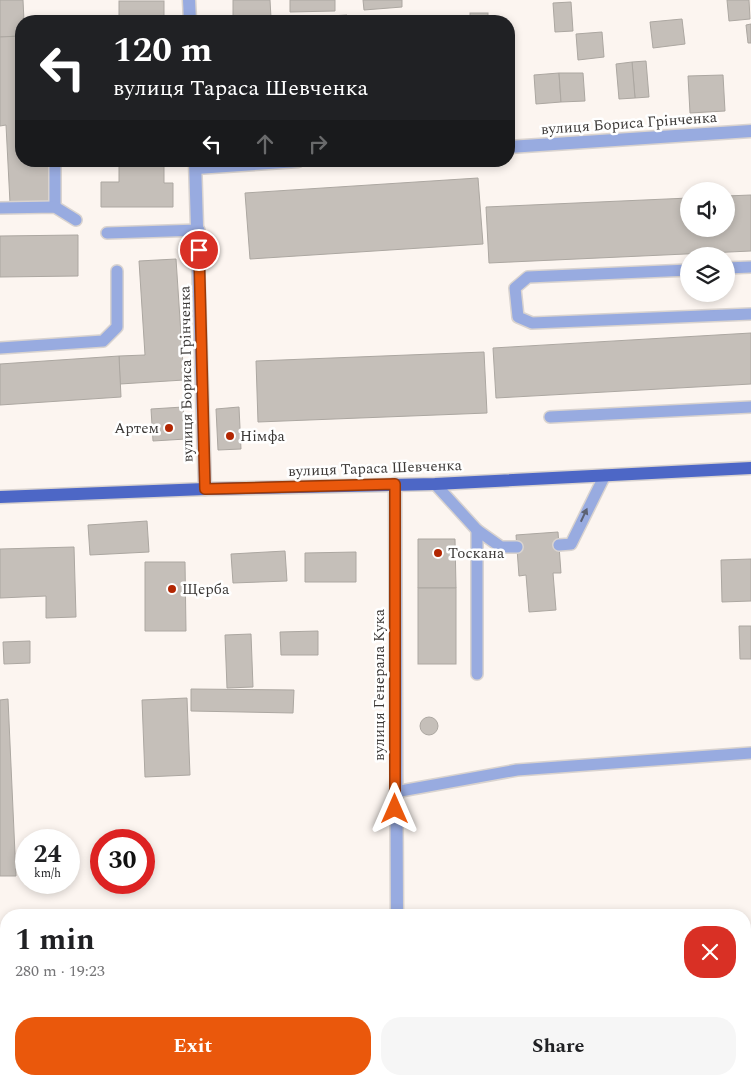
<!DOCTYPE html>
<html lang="en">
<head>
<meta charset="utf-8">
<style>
	:root { --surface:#fff; --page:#f6f6f6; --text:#202124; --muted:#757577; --accent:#ea580c }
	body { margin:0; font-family:Spectral,serif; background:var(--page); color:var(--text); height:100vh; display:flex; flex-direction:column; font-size:19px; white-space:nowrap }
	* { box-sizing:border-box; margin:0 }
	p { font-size:16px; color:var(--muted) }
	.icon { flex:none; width:28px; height:28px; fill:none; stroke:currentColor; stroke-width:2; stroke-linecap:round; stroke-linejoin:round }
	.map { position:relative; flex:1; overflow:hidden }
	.drawer { position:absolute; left:0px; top:909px; width:751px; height:176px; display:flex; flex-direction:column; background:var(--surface); border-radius:20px 20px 0 0; box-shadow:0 2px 8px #0003 }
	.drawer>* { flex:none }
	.guide { position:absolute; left:15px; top:15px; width:500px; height:152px; border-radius:20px; box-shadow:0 2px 8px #0003; background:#202124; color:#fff; overflow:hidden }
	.fabs { position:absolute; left:680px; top:182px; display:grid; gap:10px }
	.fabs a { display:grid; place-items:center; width:55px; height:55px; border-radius:50%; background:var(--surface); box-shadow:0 2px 8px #0003; font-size:25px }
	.speed { position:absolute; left:15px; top:829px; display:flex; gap:10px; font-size:25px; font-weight:700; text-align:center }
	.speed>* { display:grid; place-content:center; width:65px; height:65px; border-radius:50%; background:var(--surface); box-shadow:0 2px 8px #0003; line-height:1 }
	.speed small { font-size:12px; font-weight:400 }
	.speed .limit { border:8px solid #d22; background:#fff; color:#111 }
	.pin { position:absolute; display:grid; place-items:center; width:42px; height:42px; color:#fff; margin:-21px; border:2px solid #fff; border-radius:50%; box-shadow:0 1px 5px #0007 }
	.me { position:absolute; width:55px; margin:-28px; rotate:0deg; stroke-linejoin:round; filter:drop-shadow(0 0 4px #0008) }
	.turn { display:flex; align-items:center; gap:18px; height:105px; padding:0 15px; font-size:22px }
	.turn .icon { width:65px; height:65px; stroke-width:2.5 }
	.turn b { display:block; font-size:35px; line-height:42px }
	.lanes { display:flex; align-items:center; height:48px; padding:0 15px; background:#0003; justify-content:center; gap:25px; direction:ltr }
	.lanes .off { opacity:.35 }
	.round { display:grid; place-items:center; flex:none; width:52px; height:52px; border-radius:20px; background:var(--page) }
	.overview { display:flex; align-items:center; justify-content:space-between; height:85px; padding:0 15px }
	h1 { font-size:30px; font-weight:700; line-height:38px }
	.button { display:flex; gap:10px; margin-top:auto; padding:10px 15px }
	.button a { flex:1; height:58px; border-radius:20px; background:var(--accent); color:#fff; font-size:20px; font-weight:700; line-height:58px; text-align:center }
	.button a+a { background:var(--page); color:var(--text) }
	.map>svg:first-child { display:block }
	.building { fill:#c5bfb9; stroke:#aca7a1 }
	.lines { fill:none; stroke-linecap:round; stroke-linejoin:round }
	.service-casing { stroke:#d9d3cf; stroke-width:14 }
	.minor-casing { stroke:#d9d3cf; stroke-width:15 }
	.primary-casing { stroke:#d9d3cf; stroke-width:15 }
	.service { stroke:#98abe0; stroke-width:11 }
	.minor { stroke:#98abe0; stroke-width:12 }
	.primary { stroke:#4d67c6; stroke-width:12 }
	.oneway { fill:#5c6172 }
	.route-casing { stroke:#983908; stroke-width:12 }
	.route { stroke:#ea580c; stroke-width:9 }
	.poi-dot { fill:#b22602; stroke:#fff; stroke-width:2 }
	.labels { text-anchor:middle; stroke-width:5; stroke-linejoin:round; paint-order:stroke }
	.street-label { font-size:15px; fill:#3c3937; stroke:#fff }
	.poi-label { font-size:15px; fill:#3c3937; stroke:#fff; text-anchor:start }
</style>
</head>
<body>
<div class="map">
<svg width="751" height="1084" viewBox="0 0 751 1084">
	<rect width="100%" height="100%" fill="#fcf5f0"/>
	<g class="building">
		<path d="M0,0H23L24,21H21V36L0,37Z"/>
		<path d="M233,0H270L271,18L233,19Z"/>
		<path d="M290,0H335V11L290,12Z"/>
		<path d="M363,0H402V7L364,10Z"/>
		<path d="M727,0H749L750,19L729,21Z"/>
		<rect x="119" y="1" width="45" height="20"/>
		<path d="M571,2L573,31L555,32L553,3Z"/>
		<rect x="470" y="13" width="18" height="8"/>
		<path d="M347,15V21H330V16Z"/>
		<path d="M682,19L685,44L653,48L650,22Z"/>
		<path d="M751,24V43H748L746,25Z"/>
		<path d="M602,32L604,57L578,60L576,34Z"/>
		<path d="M21,36V161H49L50,201L10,203L6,125L0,126V37Z"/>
		<path d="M646,61L649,97L635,98L632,62Z"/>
		<path d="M632,62L635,98L619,99L616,64Z"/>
		<path d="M559,73L561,102L536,104L534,75Z"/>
		<path d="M559,73H583L585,101L561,102Z"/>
		<path d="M723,75L725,111L690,113L688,76Z"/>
		<path d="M119,161H164V183H173V207H101V182H119Z"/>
		<path d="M478,178L483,244L250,259L245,193Z"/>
		<path d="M751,195V251L489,263L486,207L689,198V229H726V196Z"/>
		<path d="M78,235V276L0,277V236Z"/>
		<path d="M176,259L184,380L120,384L119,356L145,355L139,261Z"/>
		<path d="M751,333V384L496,398L493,348Z"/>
		<path d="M484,352L487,413L258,422L256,361Z"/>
		<path d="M119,356L121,397L0,405V364Z"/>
		<path d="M183,407L186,439L153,441L151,409Z"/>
		<path d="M239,407L241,449L218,450L216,409Z"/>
		<path d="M147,521L149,552L90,555L88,525Z"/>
		<path d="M558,532L561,573H553L556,610L529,612L526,575L519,576L516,535Z"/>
		<path d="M418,539H455L456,588H418Z"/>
		<path d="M74,547L76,617L46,618V596L0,598V549Z"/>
		<path d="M285,551L287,581L233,583L231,554Z"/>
		<path d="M356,552V582H305V553Z"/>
		<path d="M751,559V601L722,602L721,560Z"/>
		<path d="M145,562H185L186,631H145Z"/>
		<rect x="418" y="588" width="38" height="76"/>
		<path d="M739,626H751V659H740Z"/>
		<path d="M318,631V655H281L280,632Z"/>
		<path d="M251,634L253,687L227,688L225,635Z"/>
		<path d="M30,641V663L4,664L3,642Z"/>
		<path d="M191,689L294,690L293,713L191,711Z"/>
		<path d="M187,698L190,775L145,777L142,700Z"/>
		<path d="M8,699L16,876H0V700Z"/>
		<circle cx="429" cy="726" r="9"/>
		<path d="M22,1079H69V1080L22,1081Z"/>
		<path d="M158,1079H182L183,1084H158Z"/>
	</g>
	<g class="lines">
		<defs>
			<g id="service">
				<path d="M55,161V207"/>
				<path d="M0,208L55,207L76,220"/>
				<path d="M107,233L199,230"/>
				<path d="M726,268L751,267"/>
				<path d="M689,270L528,277L515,288L518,317L532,323L751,314"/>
				<path d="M0,348L103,341L117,327V271"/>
				<path d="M550,417L751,407"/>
				<path d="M435,484L477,530L501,547H517"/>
				<path d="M559,545L571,544L605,475"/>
				<path d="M477,674V530"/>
				<path d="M395,792L517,770L751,753"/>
			</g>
			<g id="minor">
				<path d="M189,0L190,21"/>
				<path d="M509,147L751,131"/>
				<path d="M195,161L205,489"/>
				<path d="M196,168L298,161"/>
				<path d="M395,484L397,915"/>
				<path d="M398,1079V1084"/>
			</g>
			<path id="primary" d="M0,497L205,489L435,484L751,468"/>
		</defs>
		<use href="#service" class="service-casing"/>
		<use href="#minor" class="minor-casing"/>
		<use href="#primary" class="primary-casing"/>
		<use href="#service" class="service"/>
		<use href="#minor" class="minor"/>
		<use href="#primary" class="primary"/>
	</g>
	<defs><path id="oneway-solid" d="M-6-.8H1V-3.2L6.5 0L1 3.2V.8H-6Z" transform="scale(1.25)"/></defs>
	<use class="oneway" href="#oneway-solid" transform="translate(584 515) rotate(-65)"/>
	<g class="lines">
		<defs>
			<path id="route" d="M199,250L205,489L395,484V809"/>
		</defs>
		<use href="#route" class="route-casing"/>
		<use href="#route" class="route"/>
	</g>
	<g class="poi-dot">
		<circle cx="169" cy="428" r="5"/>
		<circle cx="230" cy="436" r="5"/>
		<circle cx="438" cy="553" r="5"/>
		<circle cx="172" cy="589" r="5"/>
	</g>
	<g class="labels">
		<g class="street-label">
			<text transform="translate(629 123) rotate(-4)" y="5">вулиця Бориса Грінченка</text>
			<text transform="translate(186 374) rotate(-91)" y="5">вулиця Бориса Грінченка</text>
			<text transform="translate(375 468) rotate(-2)" y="5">вулиця Тараса Шевченка</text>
			<text transform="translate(379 685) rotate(-90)" y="5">вулиця Генерала Кука</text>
		</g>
		<g class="poi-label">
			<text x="159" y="433" text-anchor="end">Артем</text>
			<text x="240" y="441">Німфа</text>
			<text x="448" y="558">Тоскана</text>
			<text x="182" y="594">Щерба</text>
		</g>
	</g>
</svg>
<div class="fabs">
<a><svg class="icon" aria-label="sound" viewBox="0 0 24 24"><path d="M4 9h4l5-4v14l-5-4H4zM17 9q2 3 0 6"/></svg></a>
<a><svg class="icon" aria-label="layers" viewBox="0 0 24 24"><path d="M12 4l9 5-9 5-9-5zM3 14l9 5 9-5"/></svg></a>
</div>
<div class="speed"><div>24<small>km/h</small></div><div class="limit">30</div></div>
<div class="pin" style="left:199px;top:250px;background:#d93025"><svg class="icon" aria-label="arrive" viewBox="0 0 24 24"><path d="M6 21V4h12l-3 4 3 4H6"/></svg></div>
<svg class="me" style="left:395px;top:809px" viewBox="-20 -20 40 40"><path d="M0-17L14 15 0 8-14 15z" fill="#ea580c" stroke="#fff" stroke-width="4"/></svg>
<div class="guide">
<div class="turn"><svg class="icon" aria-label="left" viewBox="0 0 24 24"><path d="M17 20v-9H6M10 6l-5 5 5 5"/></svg><div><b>120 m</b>вулиця Тараса Шевченка</div></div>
<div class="lanes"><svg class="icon" aria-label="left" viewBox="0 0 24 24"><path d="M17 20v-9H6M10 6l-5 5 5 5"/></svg><svg class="icon off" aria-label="ahead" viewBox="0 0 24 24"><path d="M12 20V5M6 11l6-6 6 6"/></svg><svg class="icon off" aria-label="right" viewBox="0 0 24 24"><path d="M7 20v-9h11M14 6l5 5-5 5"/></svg></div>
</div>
<section class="drawer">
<div class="overview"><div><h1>1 min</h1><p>280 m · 19:23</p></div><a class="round" style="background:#d93025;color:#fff"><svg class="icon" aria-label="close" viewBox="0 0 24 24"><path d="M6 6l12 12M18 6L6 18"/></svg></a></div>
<div class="button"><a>Exit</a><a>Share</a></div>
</section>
</div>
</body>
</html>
